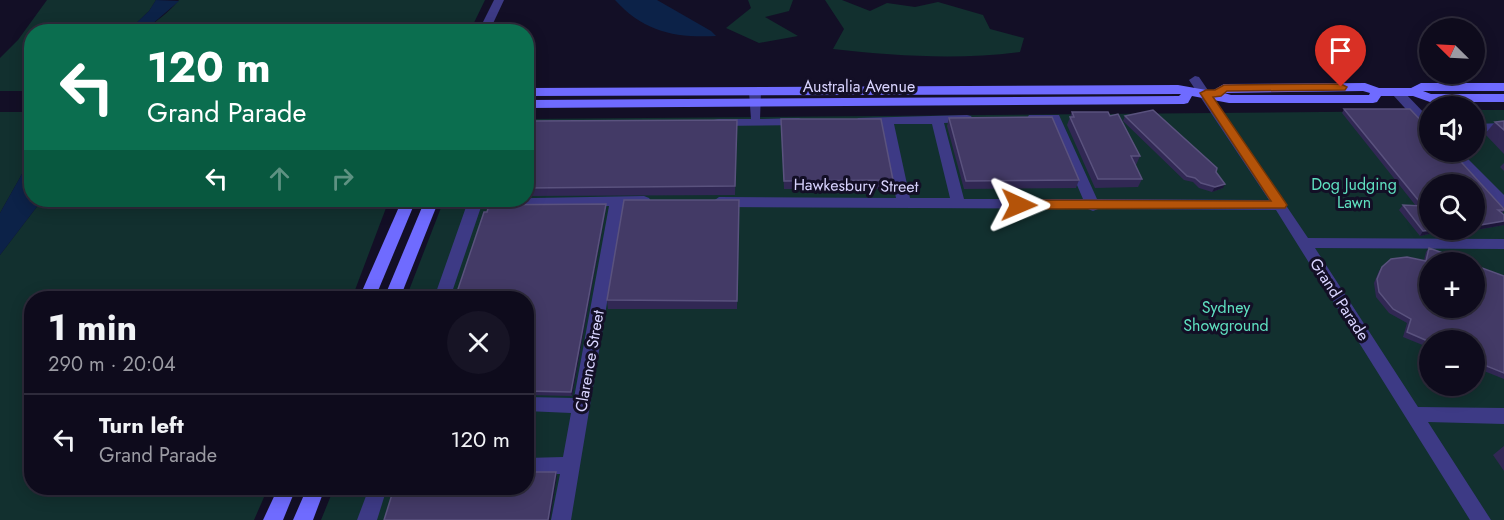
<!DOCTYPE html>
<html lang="en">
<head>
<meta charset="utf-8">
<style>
	:root { --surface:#0e0b1c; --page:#171425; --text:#f1f3f6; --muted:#9b9ba3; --line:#2e2b3b }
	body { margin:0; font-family:Jost,sans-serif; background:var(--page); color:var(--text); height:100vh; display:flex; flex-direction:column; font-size:22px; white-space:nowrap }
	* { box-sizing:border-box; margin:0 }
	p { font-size:20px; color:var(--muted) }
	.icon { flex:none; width:33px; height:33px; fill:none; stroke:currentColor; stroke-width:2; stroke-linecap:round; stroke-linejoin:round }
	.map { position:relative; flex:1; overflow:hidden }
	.side { position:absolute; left:24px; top:291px; width:510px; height:204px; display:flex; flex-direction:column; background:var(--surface); border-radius:24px; box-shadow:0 3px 15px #0003,0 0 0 2px var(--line) }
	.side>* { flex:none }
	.guide { position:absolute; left:24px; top:24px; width:510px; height:183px; border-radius:24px; box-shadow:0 3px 15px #0003,0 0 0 2px var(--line); background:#0b6e4f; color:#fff; overflow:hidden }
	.needle { width:39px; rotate:294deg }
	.fabs { position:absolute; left:1419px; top:18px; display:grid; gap:12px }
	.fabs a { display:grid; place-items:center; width:66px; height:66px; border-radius:50%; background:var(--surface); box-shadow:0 3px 15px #0003,0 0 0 2px var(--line); font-size:30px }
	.pin { position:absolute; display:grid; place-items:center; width:51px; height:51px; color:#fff; margin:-62px -26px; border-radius:50% 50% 50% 0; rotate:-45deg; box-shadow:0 0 6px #0007 }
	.pin .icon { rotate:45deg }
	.me { position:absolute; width:66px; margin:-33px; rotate:91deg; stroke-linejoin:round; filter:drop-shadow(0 0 4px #0008) }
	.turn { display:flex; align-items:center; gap:21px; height:126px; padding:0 24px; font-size:27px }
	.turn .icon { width:78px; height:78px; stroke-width:2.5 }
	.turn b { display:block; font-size:42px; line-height:51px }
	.lanes { display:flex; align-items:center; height:57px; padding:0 24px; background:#0003; justify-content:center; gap:30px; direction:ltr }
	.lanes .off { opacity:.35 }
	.round { display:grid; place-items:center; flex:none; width:63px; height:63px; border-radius:32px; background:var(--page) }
	.summary { display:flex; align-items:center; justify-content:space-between; height:102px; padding:0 24px }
	h1 { font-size:36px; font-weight:700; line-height:45px }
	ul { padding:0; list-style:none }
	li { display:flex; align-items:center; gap:18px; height:90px; padding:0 24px; border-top:2px solid var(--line) }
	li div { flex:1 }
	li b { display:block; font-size:22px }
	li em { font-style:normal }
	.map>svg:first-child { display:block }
	.green { fill:#12302f; fill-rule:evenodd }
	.water { fill:#0c2248 }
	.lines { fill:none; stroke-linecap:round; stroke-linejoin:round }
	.minor { fill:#3d3a85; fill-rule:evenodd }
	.tertiary { fill:#3d3a85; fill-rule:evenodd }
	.secondary { fill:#6f6bff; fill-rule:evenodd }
	.wall { fill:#312854; fill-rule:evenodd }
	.shaded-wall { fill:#1d163a }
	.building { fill:#433a66; stroke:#5a527e; stroke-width:1.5 }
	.route { fill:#b45309; stroke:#753606; stroke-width:1.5 }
	.labels { text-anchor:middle; stroke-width:6; stroke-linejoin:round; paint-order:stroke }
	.street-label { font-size:16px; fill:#d9d4ff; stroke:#130f26 }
	.park-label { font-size:16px; fill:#5fe0c0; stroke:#130f26 }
</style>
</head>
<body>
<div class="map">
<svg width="1504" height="520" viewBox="0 0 1504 520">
	<rect width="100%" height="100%" fill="#130f26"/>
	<g class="green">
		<path d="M47,0H156L149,11L128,31L32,32L31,91H0V58L18,40Z"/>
		<path d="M179,0H485L470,31L144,32C156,20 169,13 179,0Z"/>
		<path d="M748,0H793L789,11L765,17L798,36L759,43L726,28L751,8Z"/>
		<path d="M825,0H842L870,11L887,3L915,7L938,2L983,15L990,29L1024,38L1020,52C958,60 895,56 833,49L844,29Z"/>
		<path d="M1475,110H1504V520H321L334,488H526V298H406L444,200H526L527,119L1429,111L1430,152H1474ZM1430,184H1474V230H1430ZM1430,262H1474V308H1430ZM1430,340H1474V386H1430Z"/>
		<path d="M0,112H31V158L0,213Z"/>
		<path d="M42,200H389L352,298H32V488H268L254,520H0V255Z"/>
	</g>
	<g class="water">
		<path d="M156,0L179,1L144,31H128L149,11Z"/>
		<path d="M615,0H657L711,31L716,36C675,38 644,32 615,0Z"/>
		<path d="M31,158L32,200H42L0,255V213Z"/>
	</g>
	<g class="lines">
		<g class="minor">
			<path d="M1195,76L1199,77L1308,238L1504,239V249L1315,248L1418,407L1504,408V424L1428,422L1491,520H1470L1276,210L1098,209L1093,211L1088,209L719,207L712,202L719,197L896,198L882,125L858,124L856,121L858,118L967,115L971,116L973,119L971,122L944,123L964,199H1083L1050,122L1029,121L1027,118L1029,115H1059L1097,199L1269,200L1189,80ZM894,124H932L950,198H910Z"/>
			<path d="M755,88L761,92L760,119L799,118L805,122L803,125L714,126L712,123L714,120L718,119H751L749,92Z"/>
			<path d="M1397,88L1401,89L1430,119V131L1425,130L1393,95L1391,92Z"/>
			<path d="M1504,123V131L1474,132V124Z"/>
			<path d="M1448,152H1461L1504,195V208L1499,206Z"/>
			<path d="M644,196L649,198L651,201L649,204L623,206L571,520H551L560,474H526V458L563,457L571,413L526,411V397L574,398L609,206L481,207L450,298H434L466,207L431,208L424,203L426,200Z"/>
			<path d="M369,488H387L377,520H357Z"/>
		</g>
		<path class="tertiary" d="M494,0H504L489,32H478Z"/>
		<g class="secondary">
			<path d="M1365,83L1379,88H1411L1421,83H1504V91H1423L1431,94H1504V102H1430L1413,96H1381L1377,102L1373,103H1229L1192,96L1188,103L1184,104L526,108V100L1179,96L1181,94L526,96V88L1178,85L1212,91L1224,84ZM1363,91L1370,93L1369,95H1231L1224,93Z"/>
			<path d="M402,200H416L375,298H359Z"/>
			<path d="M425,200H439L400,298H384Z"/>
			<path d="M278,488H296L283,520H263Z"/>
			<path d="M307,488H325L313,520H293Z"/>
		</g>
	</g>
	<g class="wall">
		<path d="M1344,109H1410L1427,127L1430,128V152H1452L1504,209V211L1502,213L1504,215V225L1447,235L1442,231L1420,236L1399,210L1403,205L1416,206L1342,113ZM1430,184H1474V230H1430Z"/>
		<path d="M1072,112L1110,116L1140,156L1136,165H1135L1142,179L1138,187L1095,188L1067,125Z"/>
		<path d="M1125,116L1216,172L1223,188L1212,192L1199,188L1193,182L1184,180L1123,121Z"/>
		<path d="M949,118L1079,180L1076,188L964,189L947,126Z"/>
		<path d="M781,119L893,180L892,189H784Z"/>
		<path d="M737,120L735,195L526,196V121Z"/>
		<path d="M1504,121V154L1485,134L1495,122Z"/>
		<path d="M1504,163V171L1500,167Z"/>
		<path d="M606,208L572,396L526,395V298Z"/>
		<path d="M739,209L737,309H608L607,300Z"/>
		<path d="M1429,248L1504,276V379L1474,367V340H1430V348L1403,337L1407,323L1389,313L1376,297L1374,283L1379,271L1382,267L1424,260L1426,252Z"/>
		<path d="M1504,446V471L1493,455Z"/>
	</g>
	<g class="shaded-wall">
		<path d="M1225,184L1223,188L1212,192L1215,187Z"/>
		<path d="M606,204V208L572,396L571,392Z"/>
		<path d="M1504,221V225L1447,235L1451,231L1458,230H1474V226Z"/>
		<path d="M1432,230H1443L1442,231L1420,236L1423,231Z"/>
		<path d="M556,472L557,476L550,520H548Z"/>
	</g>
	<g class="building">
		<path d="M1344,109H1410L1427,127L1430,128V152H1452L1504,209V210H1498L1504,215V221L1474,226V184H1430V230H1432L1423,231L1403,205L1423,206Z"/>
		<path d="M1153,110L1217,168L1216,172L1225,184L1215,187L1201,183L1195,178L1187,176L1125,116Z"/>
		<path d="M1072,112H1108L1110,116L1118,114L1140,156H1131L1142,179H1098L1070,117H1074Z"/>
		<path d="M1052,117L1079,180L966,181L949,118Z"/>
		<path d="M781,119H881L893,180L784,181Z"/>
		<path d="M737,120L735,186L526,188V121Z"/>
		<path d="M1504,121V130L1495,122Z"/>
		<path d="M624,200H739L737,301L607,300Z"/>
		<path d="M606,204L571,392L526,391V298H455L484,212H487L489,205Z"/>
		<path d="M1429,248L1468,262H1430V308H1474V265L1504,276V373L1474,361V340H1430V342L1407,332L1411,319L1393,309L1379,292L1377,279L1382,267L1391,259L1407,257L1426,261Z"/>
		<path d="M526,472H556L548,520H384L394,488H526Z"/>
	</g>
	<path class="route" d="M1341,84L1347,87L1345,90L1227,91L1221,96L1213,97L1285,202L1287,205L1285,208L1019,209L1012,205L1019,200L1271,201L1200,93L1206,90H1215L1224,85Z"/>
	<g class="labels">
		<g class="street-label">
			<text x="859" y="92">Australia Avenue</text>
			<text transform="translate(856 185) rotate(1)" y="6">Hawkesbury Street</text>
			<text transform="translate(1340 299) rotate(57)" y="6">Grand Parade</text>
			<text transform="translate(589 361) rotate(-80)" y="6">Clarence Street</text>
		</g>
		<g class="park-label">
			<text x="1354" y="190">Dog Judging<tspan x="1354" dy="18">Lawn</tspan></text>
			<text x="1226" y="313">Sydney<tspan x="1226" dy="18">Showground</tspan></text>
		</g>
	</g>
</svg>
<div class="fabs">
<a><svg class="needle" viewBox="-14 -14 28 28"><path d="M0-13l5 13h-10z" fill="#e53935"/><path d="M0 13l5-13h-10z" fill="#9b9ba3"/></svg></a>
<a><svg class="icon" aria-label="sound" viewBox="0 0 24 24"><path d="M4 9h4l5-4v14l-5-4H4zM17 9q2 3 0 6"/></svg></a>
<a><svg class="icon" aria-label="search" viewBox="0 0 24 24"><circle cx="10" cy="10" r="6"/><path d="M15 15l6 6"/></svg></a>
<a>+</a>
<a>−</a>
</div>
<div class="pin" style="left:1341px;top:87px;background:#d93025"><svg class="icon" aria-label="arrive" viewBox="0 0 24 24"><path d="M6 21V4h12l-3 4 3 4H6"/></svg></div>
<svg class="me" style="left:1019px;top:205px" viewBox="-20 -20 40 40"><path d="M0-17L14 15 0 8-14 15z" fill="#b45309" stroke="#fff" stroke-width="4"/></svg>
<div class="guide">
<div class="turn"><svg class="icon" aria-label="left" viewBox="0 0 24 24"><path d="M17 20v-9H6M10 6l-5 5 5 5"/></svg><div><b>120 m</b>Grand Parade</div></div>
<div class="lanes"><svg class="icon" aria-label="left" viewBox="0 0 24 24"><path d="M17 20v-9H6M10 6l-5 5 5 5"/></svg><svg class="icon off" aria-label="ahead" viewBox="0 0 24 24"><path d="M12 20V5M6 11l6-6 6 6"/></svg><svg class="icon off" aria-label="right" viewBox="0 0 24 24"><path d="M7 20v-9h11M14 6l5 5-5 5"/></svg></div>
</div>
<section class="side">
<div class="summary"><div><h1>1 min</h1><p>290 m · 20:04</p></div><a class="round"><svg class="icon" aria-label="close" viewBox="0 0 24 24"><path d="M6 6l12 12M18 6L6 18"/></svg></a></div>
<ul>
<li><svg class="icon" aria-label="left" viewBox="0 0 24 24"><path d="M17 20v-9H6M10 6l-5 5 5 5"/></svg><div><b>Turn left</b><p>Grand Parade</p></div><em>120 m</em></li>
</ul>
</section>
</div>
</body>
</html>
